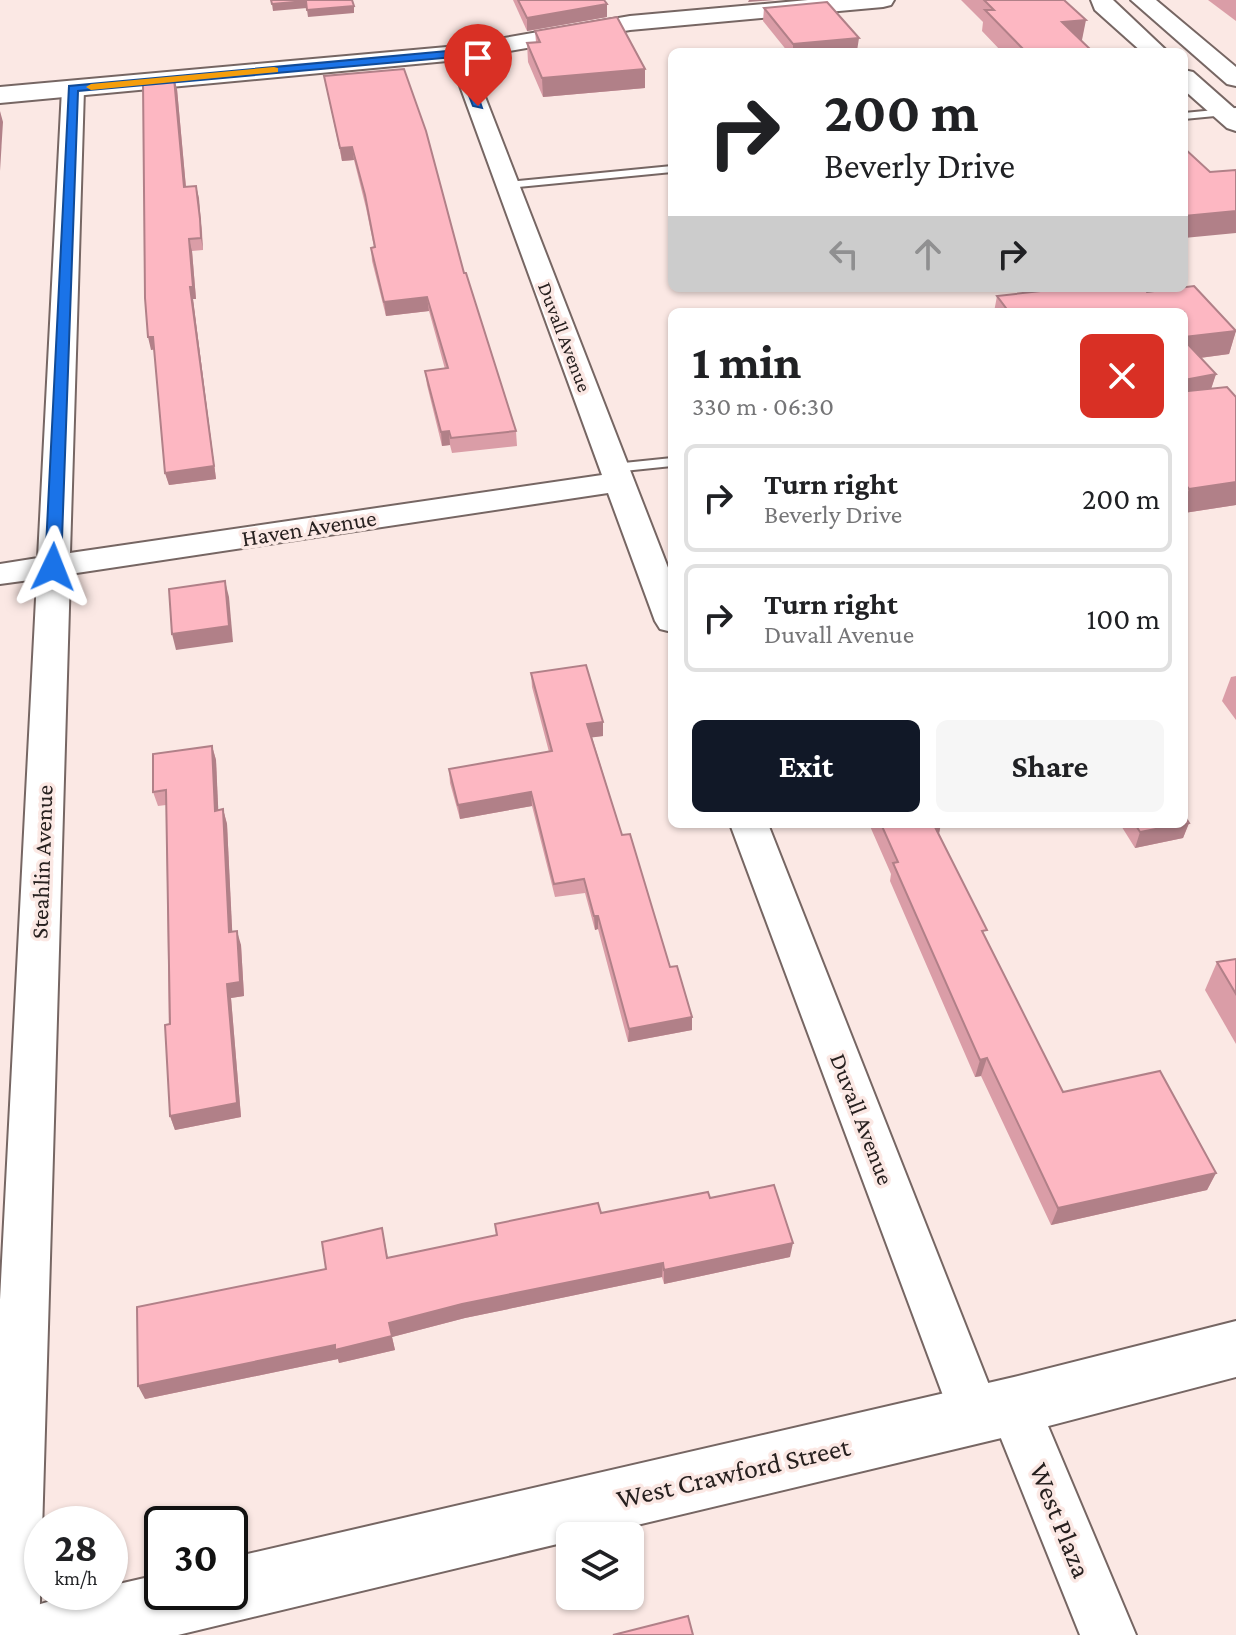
<!DOCTYPE html>
<html lang="en">
<head>
<meta charset="utf-8">
<style>
	:root { --surface:#fff; --page:#f6f6f6; --text:#202124; --muted:#757577; --line:#e0e0e0; --accent:#111827 }
	body { margin:0; font-family:"Crimson Pro",serif; background:var(--page); color:var(--text); height:100vh; display:flex; flex-direction:column; font-size:30px; white-space:nowrap }
	* { box-sizing:border-box; margin:0 }
	p { font-size:26px; color:var(--muted) }
	.icon { flex:none; width:44px; height:44px; fill:none; stroke:currentColor; stroke-width:2; stroke-linecap:round; stroke-linejoin:round }
	.map { position:relative; flex:1; overflow:hidden }
	.details { position:absolute; left:668px; top:308px; width:520px; height:520px; display:flex; flex-direction:column; background:var(--surface); border-radius:12px; box-shadow:0 2px 6px #0004 }
	.details>* { flex:none }
	.hud { position:absolute; left:668px; top:48px; width:520px; height:244px; border-radius:12px; box-shadow:0 2px 6px #0004; background:#fff; color:var(--text); overflow:hidden }
	.tools { position:absolute; left:556px; top:1522px; display:grid; gap:16px }
	.tools a { display:grid; place-items:center; width:88px; height:88px; border-radius:12px; background:var(--surface); box-shadow:0 2px 6px #0004; font-size:40px }
	.speed { position:absolute; left:24px; top:1506px; display:flex; gap:16px; font-size:40px; font-weight:700; text-align:center }
	.speed>* { display:grid; place-content:center; width:104px; height:104px; border-radius:50%; background:var(--surface); box-shadow:0 2px 6px #0004; line-height:1 }
	.speed small { font-size:20px; font-weight:400 }
	.speed .limit { border:4px solid #111; border-radius:12px; background:#fff; color:#111 }
	.pin { position:absolute; display:grid; place-items:center; width:68px; height:68px; color:#fff; margin:-82px -34px; border-radius:50% 50% 50% 0; rotate:-45deg; box-shadow:0 0 8px #0007 }
	.pin .icon { rotate:45deg }
	.me { position:absolute; width:88px; margin:-44px; rotate:2deg; stroke-linejoin:round; filter:drop-shadow(0 0 6px #0008) }
	.turn { display:flex; align-items:center; gap:28px; height:168px; padding:0 24px; font-size:36px }
	.turn .icon { width:104px; height:104px; stroke-width:2.5 }
	.turn b { display:block; font-size:56px; line-height:68px }
	.lanes { display:flex; align-items:center; height:76px; padding:0 24px; background:#0003; justify-content:center; gap:40px; direction:ltr }
	.lanes .off { opacity:.35 }
	.round { display:grid; place-items:center; flex:none; width:84px; height:84px; border-radius:12px; background:var(--page) }
	.overview { display:flex; align-items:center; justify-content:space-between; height:136px; padding:0 24px }
	h1 { font-size:48px; font-weight:700; line-height:60px }
	.action { display:flex; gap:16px; margin-top:auto; padding:16px 24px }
	.action a { flex:1; height:92px; border-radius:12px; background:var(--accent); color:#fff; font-size:32px; font-weight:700; line-height:92px; text-align:center }
	.action a+a { background:var(--page); color:var(--text) }
	ul { padding:0; list-style:none }
	li { display:flex; align-items:center; gap:24px; height:108px; margin:0 16px 12px; padding:0 8px; border:4px solid var(--line); border-radius:12px }
	li div { flex:1 }
	li b { display:block; font-size:30px }
	li em { font-style:normal }
	.map>svg:first-child { display:block }
	.lines { fill:none; stroke-linecap:round; stroke-linejoin:round }
	.lane-casing { stroke:#766663; stroke-width:4 }
	.street-casing { stroke:#766663; stroke-width:4 }
	.secondary-casing { stroke:#766663; stroke-width:4 }
	.lane { fill:#fff; fill-rule:evenodd }
	.street { fill:#fff; fill-rule:evenodd }
	.secondary { fill:#fff; fill-rule:evenodd }
	.wall { fill:#da9da7 }
	.shaded-wall { fill:#b18088 }
	.building { fill:#fdb7c2; stroke:#b18088; stroke-width:2 }
	.route { fill:#1a73e8; stroke:#114b97; stroke-width:2 }
	.slow { fill:#f59e0b }
	.labels { text-anchor:middle; stroke-width:7; stroke-linejoin:round; paint-order:stroke }
	.far-street-label { font-size:20px; fill:#27201f; stroke:#fbe8e4 }
	.street-label { font-size:24px; fill:#27201f; stroke:#fbe8e4 }
	.near-street-label { font-size:28px; fill:#27201f; stroke:#fbe8e4 }
</style>
</head>
<body>
<div class="map">
<svg width="1236" height="1635" viewBox="0 0 1236 1635">
	<rect width="100%" height="100%" fill="#fbe8e4"/>
	<g class="lines">
		<defs>
			<g id="lane">
				<path d="M1236,108V114L1184,119V113Z"/>
				<path d="M672,166V172L507,188L501,185L507,182Z"/>
				<path d="M672,458V466L614,472L607,468L614,464Z"/>
			</g>
			<g id="street">
				<path d="M458,47L468,53L672,578V632L660,629L655,621L608,493L70,574L39,1635H0V1300L37,579L0,584V564L38,558L62,89L73,83L84,89L70,553L602,475L448,53Z"/>
				<path d="M730,824H768L993,1395L996,1388L1014,1381L1032,1388L1136,1635H1080L996,1426L993,1433L975,1441L957,1433Z"/>
			</g>
			<g id="secondary">
				<path d="M808,0H894L891,5L883,7L630,30L458,60L0,103V87L458,46L630,16Z"/>
				<path d="M1091,0H1113L1168,52H1142L1095,10Z"/>
				<path d="M1131,0H1156L1236,67V86L1227,84Z"/>
				<path d="M1184,70L1193,72L1236,110V131L1227,128L1184,90Z"/>
				<path d="M1236,1321V1377L1014,1435L591,1536H570V1541L178,1635H9L19,1612C49,1600 78,1592 110,1592V1586L162,1574V1592H230V1558L1014,1377Z"/>
			</g>
		</defs>
		<use href="#lane" class="lane-casing"/>
		<use href="#street" class="street-casing"/>
		<use href="#secondary" class="secondary-casing"/>
		<use href="#lane" class="lane"/>
		<use href="#street" class="street"/>
		<use href="#secondary" class="secondary"/>
	</g>
	<g class="wall">
		<path d="M513,0H604L607,17L527,31Z"/>
		<path d="M961,0H1064L1082,40H1081L1093,52H1002L982,31L983,22Z"/>
		<path d="M1208,0H1236V21Z"/>
		<path d="M764,8L857,51L845,52H788L763,21Z"/>
		<path d="M535,31L645,88L543,97L528,62L527,43L536,42Z"/>
		<path d="M324,76L464,273L516,431L517,446L452,453L450,445L442,446L427,385L425,371L445,369L429,311L386,316L372,261L371,248L374,247L366,208L354,160L342,161Z"/>
		<path d="M177,89L186,187L196,186L202,231L203,250L192,251L196,299H193L216,479L169,485L165,473L154,349L151,350Z"/>
		<path d="M1147,292L1236,330L1229,354L1200,358L1216,374L1211,389L1236,397V505L1184,513V312H994L997,296Z"/>
		<path d="M531,673L603,736L592,737L622,835L670,967L692,1017V1030L628,1042L598,929L595,930L585,893L555,897L532,806L460,819L450,783L449,769L549,752L532,687Z"/>
		<path d="M1236,676V720L1222,701L1231,677Z"/>
		<path d="M212,746L216,760L218,810L223,809L227,824L232,932L241,945L244,996L231,998L241,1117L175,1130L170,1116L166,805L158,806L153,792Z"/>
		<path d="M1189,823L1183,838L1135,848L1120,824H1184Z"/>
		<path d="M869,824H941L939,834L985,937L1063,1092L1216,1173L1207,1190L1051,1225L981,1076L975,1077L890,881L891,874Z"/>
		<path d="M1236,959V1044L1205,990L1217,962Z"/>
		<path d="M710,1198L790,1257L664,1284L662,1277L465,1318L392,1337L395,1350L339,1363L338,1359L145,1399L382,1228L388,1258L496,1235L495,1224L601,1213Z"/>
	</g>
	<g class="shaded-wall">
		<path d="M749,0H775L748,2Z"/>
		<path d="M306,1L307,8L273,11L272,4Z"/>
		<path d="M607,4V17L527,31V18Z"/>
		<path d="M354,6V13L308,17L307,10Z"/>
		<path d="M1086,20L1082,40L1058,42L1062,22Z"/>
		<path d="M859,38L857,51L845,52H793V44Z"/>
		<path d="M645,69V88L543,97L542,78Z"/>
		<path d="M174,78L177,89L187,199L184,187Z"/>
		<path d="M0,111L3,122L0,171Z"/>
		<path d="M352,147L354,160L342,161L340,148Z"/>
		<path d="M196,186L199,198L203,250L201,238Z"/>
		<path d="M1236,211V233L1184,238V216Z"/>
		<path d="M189,239L192,251L196,299H193L216,479L169,485L165,473L190,287Z"/>
		<path d="M427,297L429,311L386,316L384,302Z"/>
		<path d="M1236,331L1229,354L1184,360V337Z"/>
		<path d="M148,337H153L156,349L151,350Z"/>
		<path d="M1216,374L1208,398L1184,402L1189,379Z"/>
		<path d="M449,431L450,445L442,446L441,432Z"/>
		<path d="M1236,482V505L1184,513V503L1189,489Z"/>
		<path d="M225,581L229,597L233,642L176,650L172,634Z"/>
		<path d="M603,722V736L588,738L587,724Z"/>
		<path d="M212,746L216,760L219,825L215,811Z"/>
		<path d="M531,792L532,806L460,819L458,805Z"/>
		<path d="M223,809L227,824L233,947L229,932Z"/>
		<path d="M1189,823L1183,838L1135,848L1140,832Z"/>
		<path d="M941,824L937,842L934,825Z"/>
		<path d="M594,916H598V929L595,930Z"/>
		<path d="M237,931L241,945L244,996L231,998L241,1117L175,1130L170,1116Z"/>
		<path d="M692,1017V1030L628,1042L629,1029Z"/>
		<path d="M987,1058L981,1076L975,1077L980,1060Z"/>
		<path d="M1216,1173L1207,1190L1051,1225L1058,1208Z"/>
		<path d="M793,1243L790,1257L664,1284V1270Z"/>
		<path d="M663,1263L662,1277L465,1318L392,1337L395,1350L339,1363L338,1359L145,1399L138,1386L462,1304Z"/>
	</g>
	<g class="building">
		<path d="M271,0H352L354,6L307,10L306,1L272,4Z"/>
		<path d="M518,0H604L607,4L527,18Z"/>
		<path d="M984,0H1064L1086,20L1062,22L1093,52H1026L985,10H994Z"/>
		<path d="M827,2L859,38L793,44L764,8Z"/>
		<path d="M617,17L645,69L542,78L527,43L540,42L535,31Z"/>
		<path d="M404,69L426,131L464,273H466L516,431L451,438L449,431L441,432L425,371L448,368L427,297L384,302L371,248L375,247L365,195L352,147L340,148L324,76Z"/>
		<path d="M174,78L184,187L196,186L200,219L201,238L189,239L193,287H190L214,466L165,473L153,337H148L145,298L143,81Z"/>
		<path d="M1184,148L1210,172L1236,170V211L1184,216Z"/>
		<path d="M1194,286L1236,331L1184,337V312H1009L997,296L1068,288H1144L1147,292Z"/>
		<path d="M1184,340L1216,374L1189,379V391L1227,387L1236,397V482L1189,489L1184,483Z"/>
		<path d="M225,581L229,626L172,634L169,589Z"/>
		<path d="M586,665L603,722L587,724L622,835L630,834L670,967L677,966L692,1017L629,1029L598,916H594L584,879L554,884L531,792L458,805L449,769L552,751L531,673Z"/>
		<path d="M212,746L215,811L223,809L229,932L237,931L240,982L227,984L237,1103L170,1116L165,1025L170,1024L166,790L153,792V754Z"/>
		<path d="M1184,815L1189,823L1184,824Z"/>
		<path d="M881,824H937L934,825L987,930L982,931L1063,1092L1160,1071L1216,1173L1058,1208L987,1058L980,1060L893,863L898,862Z"/>
		<path d="M1135,824H1182L1140,832Z"/>
		<path d="M1236,959V994L1217,962Z"/>
		<path d="M774,1185L793,1243L664,1270L663,1263L462,1304L389,1323L392,1336L335,1350V1345L138,1386L137,1307L326,1269L322,1242L382,1228L387,1258L497,1235L495,1224L598,1203L601,1213L708,1192L710,1198Z"/>
		<path d="M688,1616L693,1635H613Z"/>
	</g>
	<path class="route" d="M458,50L463,53L482,108L473,106L454,57L78,91L61,567L59,570H48L45,567L69,86Z"/>
	<path class="slow" d="M274,67L278,68V72L91,90L86,87L91,84Z"/>
	<g class="labels">
		<g class="far-street-label">
			<text transform="translate(565 337) rotate(69)" y="7">Duvall Avenue</text>
		</g>
		<g class="street-label">
			<text transform="translate(309 528) rotate(-9)" y="8">Haven Avenue</text>
			<text transform="translate(42 862) rotate(-88)" y="8">Steahlin Avenue</text>
			<text transform="translate(862 1119) rotate(69)" y="8">Duvall Avenue</text>
		</g>
		<g class="near-street-label">
			<text transform="translate(733 1472) rotate(-13)" y="10">West Crawford Street</text>
			<text transform="translate(1061 1520) rotate(68)" y="10">West Plaza</text>
		</g>
	</g>
</svg>
<div class="tools">
<a><svg class="icon" aria-label="layers" viewBox="0 0 24 24"><path d="M12 4l9 5-9 5-9-5zM3 14l9 5 9-5"/></svg></a>
</div>
<div class="speed"><div>28<small>km/h</small></div><div class="limit">30</div></div>
<div class="pin" style="left:478px;top:106px;background:#d93025"><svg class="icon" aria-label="arrive" viewBox="0 0 24 24"><path d="M6 21V4h12l-3 4 3 4H6"/></svg></div>
<svg class="me" style="left:53px;top:567px" viewBox="-20 -20 40 40"><path d="M0-17L14 15 0 8-14 15z" fill="#1a73e8" stroke="#fff" stroke-width="4"/></svg>
<div class="hud">
<div class="turn"><svg class="icon" aria-label="right" viewBox="0 0 24 24"><path d="M7 20v-9h11M14 6l5 5-5 5"/></svg><div><b>200 m</b>Beverly Drive</div></div>
<div class="lanes"><svg class="icon off" aria-label="left" viewBox="0 0 24 24"><path d="M17 20v-9H6M10 6l-5 5 5 5"/></svg><svg class="icon off" aria-label="ahead" viewBox="0 0 24 24"><path d="M12 20V5M6 11l6-6 6 6"/></svg><svg class="icon" aria-label="right" viewBox="0 0 24 24"><path d="M7 20v-9h11M14 6l5 5-5 5"/></svg></div>
</div>
<section class="details">
<div class="overview"><div><h1>1 min</h1><p>330 m · 06:30</p></div><a class="round" style="background:#d93025;color:#fff"><svg class="icon" aria-label="close" viewBox="0 0 24 24"><path d="M6 6l12 12M18 6L6 18"/></svg></a></div>
<ul>
<li><svg class="icon" aria-label="right" viewBox="0 0 24 24"><path d="M7 20v-9h11M14 6l5 5-5 5"/></svg><div><b>Turn right</b><p>Beverly Drive</p></div><em>200 m</em></li>
<li><svg class="icon" aria-label="right" viewBox="0 0 24 24"><path d="M7 20v-9h11M14 6l5 5-5 5"/></svg><div><b>Turn right</b><p>Duvall Avenue</p></div><em>100 m</em></li>
</ul>
<div class="action"><a>Exit</a><a>Share</a></div>
</section>
</div>
</body>
</html>
